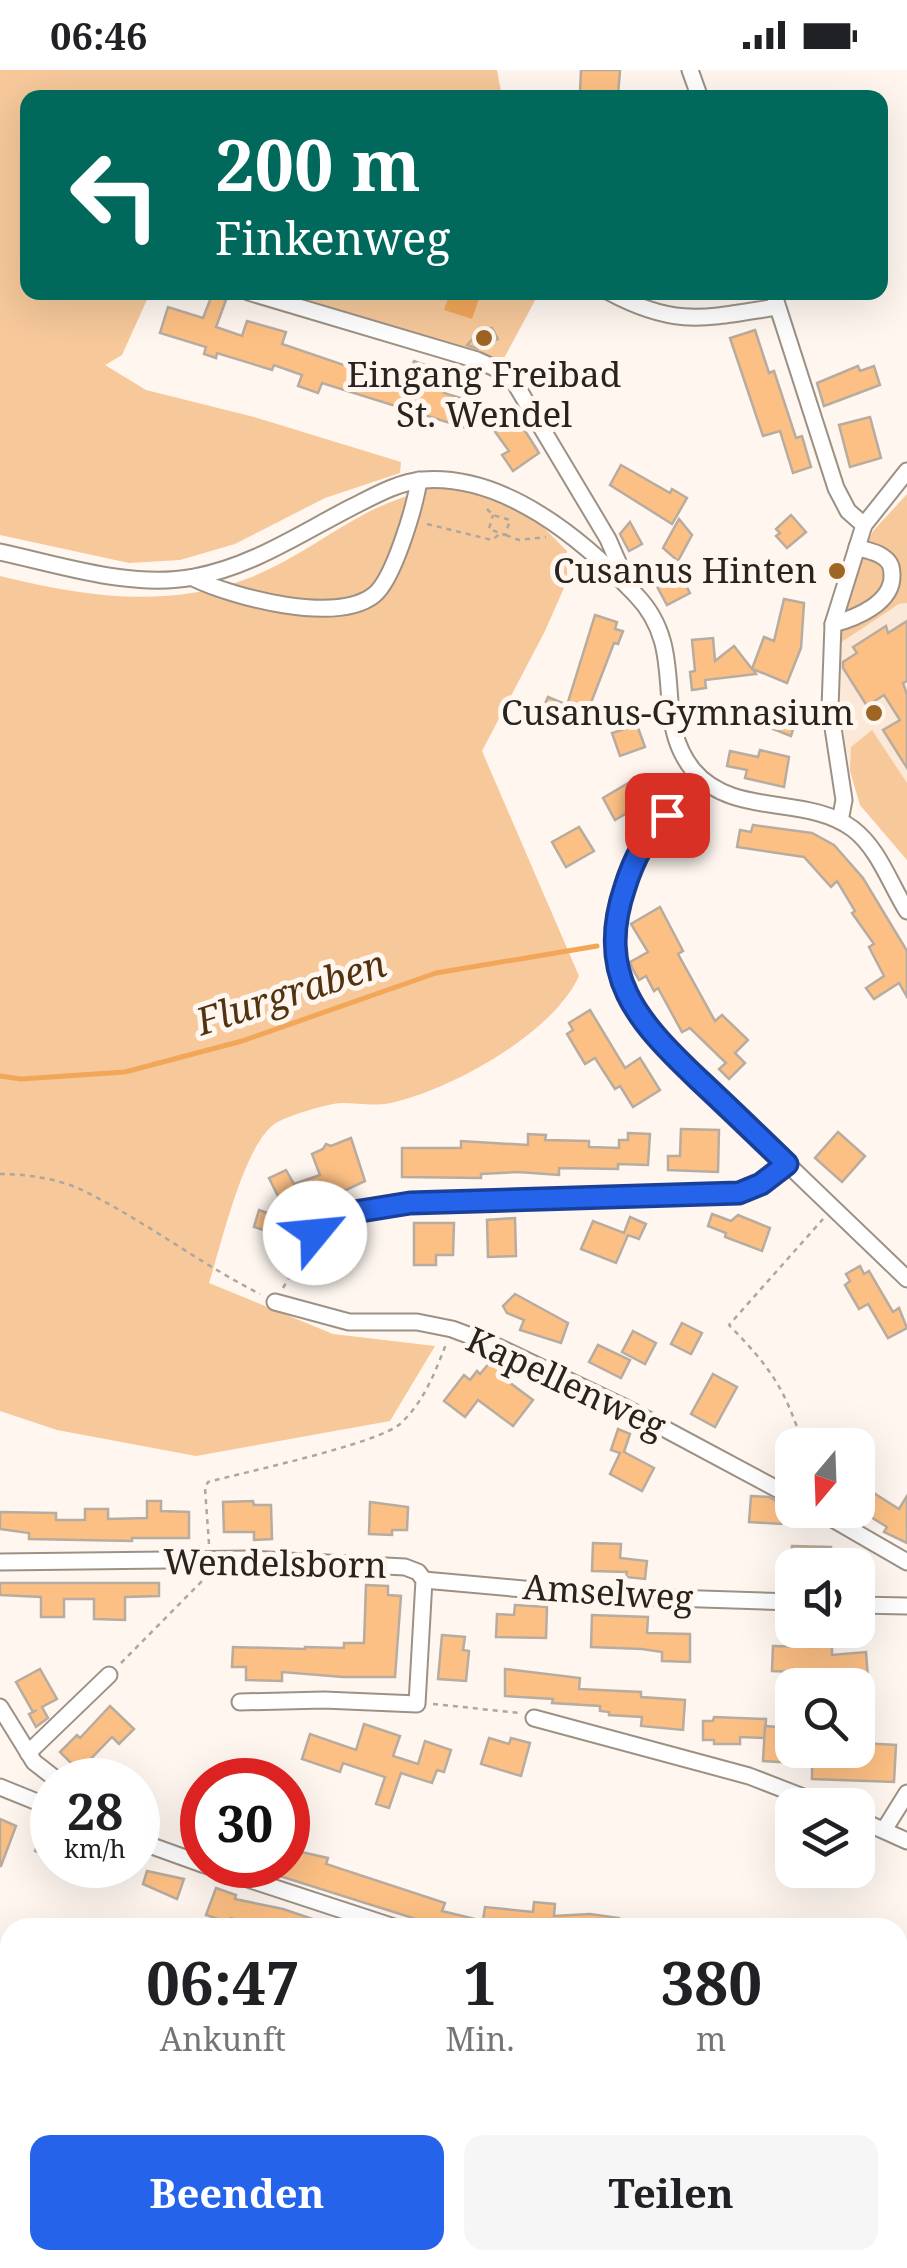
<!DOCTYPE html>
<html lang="de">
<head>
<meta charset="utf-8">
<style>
	:root { --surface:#fff; --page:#f6f6f6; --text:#202124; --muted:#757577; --accent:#2563eb }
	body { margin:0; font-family:"Noto Serif",serif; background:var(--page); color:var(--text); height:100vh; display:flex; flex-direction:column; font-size:38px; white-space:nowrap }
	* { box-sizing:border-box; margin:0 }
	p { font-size:32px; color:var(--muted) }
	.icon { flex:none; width:55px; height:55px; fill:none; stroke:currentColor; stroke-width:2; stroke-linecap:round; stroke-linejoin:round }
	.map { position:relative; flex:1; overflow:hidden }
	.panel { position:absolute; left:0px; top:1848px; width:908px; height:352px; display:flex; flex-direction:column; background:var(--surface); border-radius:30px 30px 0 0; box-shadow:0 10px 40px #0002 }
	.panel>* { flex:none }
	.banner { position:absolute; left:20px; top:20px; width:868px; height:210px; border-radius:20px; box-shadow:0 10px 40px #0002; background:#00695c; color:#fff; overflow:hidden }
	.needle { width:65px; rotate:199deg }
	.controls { position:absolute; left:775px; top:1358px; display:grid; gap:20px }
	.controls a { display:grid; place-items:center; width:100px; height:100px; border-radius:20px; background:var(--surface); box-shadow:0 10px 40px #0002; font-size:50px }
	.speed { position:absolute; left:30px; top:1688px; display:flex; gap:20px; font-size:50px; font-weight:700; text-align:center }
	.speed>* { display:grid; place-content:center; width:130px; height:130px; border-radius:50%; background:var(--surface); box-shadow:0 10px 40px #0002; line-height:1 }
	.speed small { font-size:25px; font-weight:400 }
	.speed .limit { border:15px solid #d22; background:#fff; color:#111 }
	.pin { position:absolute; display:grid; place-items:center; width:85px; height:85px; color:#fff; margin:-42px; border-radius:20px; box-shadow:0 5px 15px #0006 }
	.me { position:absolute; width:110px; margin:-55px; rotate:62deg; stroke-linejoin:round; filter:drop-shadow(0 0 8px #0008) }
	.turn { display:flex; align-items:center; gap:35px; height:210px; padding:0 30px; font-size:45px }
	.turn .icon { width:130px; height:130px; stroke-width:2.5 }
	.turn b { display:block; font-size:70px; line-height:85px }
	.eta { display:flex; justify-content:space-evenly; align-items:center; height:170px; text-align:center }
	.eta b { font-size:60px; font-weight:700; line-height:70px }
	.action { display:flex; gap:20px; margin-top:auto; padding:20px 30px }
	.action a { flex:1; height:115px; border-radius:20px; background:var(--accent); color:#fff; font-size:40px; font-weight:700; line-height:115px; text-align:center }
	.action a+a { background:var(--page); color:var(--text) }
	.status { display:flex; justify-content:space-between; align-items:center; height:70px; padding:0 50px; background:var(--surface); direction:ltr }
	.status svg { height:28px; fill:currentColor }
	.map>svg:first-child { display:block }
	.built { fill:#fce8d6 }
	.green { fill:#f6c89a }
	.water { fill:#f2a758 }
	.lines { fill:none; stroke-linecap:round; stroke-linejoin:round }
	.stream { stroke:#f2a758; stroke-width:5 }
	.building { fill:#fdc084; stroke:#b8aca0; stroke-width:2.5 }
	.minor-casing { stroke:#9d9185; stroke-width:19 }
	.path { stroke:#ada7a0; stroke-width:2.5; stroke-dasharray:5 5; stroke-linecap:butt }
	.minor { stroke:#fff; stroke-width:15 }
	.route-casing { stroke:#184099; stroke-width:25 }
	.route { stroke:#2563eb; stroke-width:18 }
	.poi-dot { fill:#9e6523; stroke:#fef6ef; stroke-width:4 }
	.labels { text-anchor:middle; stroke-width:10; stroke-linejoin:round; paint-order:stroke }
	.poi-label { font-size:35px; fill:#28231e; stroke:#fef6ef; text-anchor:end }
	.street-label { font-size:35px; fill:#28231e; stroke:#fef6ef }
	.water-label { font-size:38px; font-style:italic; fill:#513311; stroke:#fef6ef }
</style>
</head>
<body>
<div class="status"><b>06:46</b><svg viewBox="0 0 49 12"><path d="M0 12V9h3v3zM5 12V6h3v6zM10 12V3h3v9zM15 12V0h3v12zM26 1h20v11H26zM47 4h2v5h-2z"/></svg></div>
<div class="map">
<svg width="907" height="2198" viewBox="0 0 907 2198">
	<rect width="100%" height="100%" fill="#fef6ef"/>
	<path class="built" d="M907,533V790L860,735L850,701L832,585L837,575L872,550L900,534Z"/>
	<g class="green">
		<path d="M0,0H497L502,27L28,28V222L150,223L122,285L105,295L146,320L254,347L401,392L400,403L325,428L235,474L180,490L129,493L0,465Z"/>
		<path d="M286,223H539L503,290Z"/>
		<path d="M435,415H460L528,442L567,481V511L545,561L482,681L579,906C553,963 454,1018 395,1032C376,1037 360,1033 342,1033C329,1033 287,1046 276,1053C244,1073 221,1176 209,1213L333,1264L435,1276L390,1351L196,1386L57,1360L0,1341V506C84,527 167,539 249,508C291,492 330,462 370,441C391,431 413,424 435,415Z"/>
		<path d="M907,424V533L899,534L837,575L841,543L860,483L863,484L873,461Z"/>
		<path d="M872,660L907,713V790L860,735L850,701L851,677Z"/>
		<path d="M0,1945L10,1948V2190H188L186,2198H0Z"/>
		<path d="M483,2190H864L865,2198H478Z"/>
	</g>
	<path class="water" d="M450,222L481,223L472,249L444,240Z"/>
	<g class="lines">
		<path class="stream" d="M0,1006L21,1009L125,1002L242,971L436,903L597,876"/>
	</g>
	<g class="building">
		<path d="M581,0H620L618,25L580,22Z"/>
		<path d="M212,225L226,230L216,257L242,266L247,251L286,262L282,274L405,316L414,291L451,304L444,323L477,333L469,359L322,313L318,323L298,316L302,305L274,295L272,300L217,283L216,288L204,284L206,277L160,263L168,237L203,248Z"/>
		<path d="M492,258L498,269L478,279L467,275L480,261Z"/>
		<path d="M755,260L769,303L774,301L796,368L802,366L811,397L793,403L780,361L763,366L730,268Z"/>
		<path d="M858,296L860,301L874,296L880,315L824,336L817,313Z"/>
		<path d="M510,337L539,383L513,401L502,385L509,381L488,352Z"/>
		<path d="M870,347L881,388L850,397L839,355Z"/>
		<path d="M621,395L670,423L672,419L687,428L672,454L610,415Z"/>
		<path d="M791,445L806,462L787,478L776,466L780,463L776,459Z"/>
		<path d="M679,449L692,465L678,491L663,478Z"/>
		<path d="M630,452L642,474L629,481L620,464Z"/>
		<path d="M676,497L690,523L667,535L653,509Z"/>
		<path d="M784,529L804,533L801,578L787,613L753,599L756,604L705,610L706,618L692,620L690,602L695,601L692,570L713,568L715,591L734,576L752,599L764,567L774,571Z"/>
		<path d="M595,545L617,552L615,559L623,561L618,574L614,573L589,638L583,636L573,653L542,641L548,627L567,635Z"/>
		<path d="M907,551V611L903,613L907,625V698L883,660L900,650L884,625L867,636L843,598V592L857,583L853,577L886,556L888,563Z"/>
		<path d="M776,635L798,643L791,666L768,657Z"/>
		<path d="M637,655L645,677L620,686L612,663Z"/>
		<path d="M760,680L789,687L784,717L745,708L747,700L727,696L730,681L758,687Z"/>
		<path d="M630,712L642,734L615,750L603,728Z"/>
		<path d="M753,755L812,763L834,775L863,808L907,881V927L899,913L874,929L866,918L884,906L869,877L874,874L852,843L855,841L837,811L831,817L804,787L737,777L740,760L751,762Z"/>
		<path d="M579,757L594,781L566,797L552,772Z"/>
		<path d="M660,837L683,881L678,884L715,951L722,945L748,970L735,983L745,993L729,1009L719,999L726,993L690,958L682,962L658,918L654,921L646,906L639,910L632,898L630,892L648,882L631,854Z"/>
		<path d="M590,940L625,998L640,988L660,1020L633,1037L620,1016L615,1019L595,988L585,994L567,964L573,960L569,953Z"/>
		<path d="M681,1059L719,1060L718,1102L668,1100V1086H680Z"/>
		<path d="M838,1062L865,1086L842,1112L815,1088Z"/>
		<path d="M628,1063L650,1064L648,1095L618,1094V1099L559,1098V1105L518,1102L481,1104V1108L402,1107V1078H461V1071L528,1075V1064L546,1065L545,1070L589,1071V1077L619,1078V1070H628Z"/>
		<path d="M351,1068L365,1111L325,1130L321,1119L284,1138L269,1108L286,1100L294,1114L320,1105L312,1084L323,1079L326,1074L331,1076Z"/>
		<path d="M259,1140L296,1153L290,1169L254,1157Z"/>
		<path d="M712,1144L731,1151L738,1145L770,1158L762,1181L725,1167L726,1163L708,1156Z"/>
		<path d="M630,1147L646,1154L639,1169L628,1165L616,1193L581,1179L593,1151L624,1163Z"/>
		<path d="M515,1148L516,1186L488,1187L487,1150Z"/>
		<path d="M414,1153H454L453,1185H436V1195H414Z"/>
		<path d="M860,1196L864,1204L869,1201L893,1242L899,1238L907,1258L888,1268L868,1234L859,1239L845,1215L850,1211L846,1204Z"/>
		<path d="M515,1224L568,1253L561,1273L520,1260L524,1250L507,1243L503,1236Z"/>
		<path d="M682,1253L702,1263L691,1284L671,1274Z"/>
		<path d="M633,1261L656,1273L645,1294L622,1282Z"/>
		<path d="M598,1275L630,1290L621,1308L589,1292Z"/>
		<path d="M491,1291L502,1300L498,1304L533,1330L513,1356L478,1330L465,1347L444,1331L464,1305L470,1310L477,1301L480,1304Z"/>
		<path d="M713,1304L737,1317L715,1357L691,1344Z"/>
		<path d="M618,1359L630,1364L624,1382L654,1398L642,1421L610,1404L620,1383L611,1380Z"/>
		<path d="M858,1413L899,1439L907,1426V1473L884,1462L887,1457L858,1439Z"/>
		<path d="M751,1426L769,1427L783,1435L781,1454L749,1452Z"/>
		<path d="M147,1431H161V1441L189,1442V1468H132V1471L29,1469V1463L0,1459V1442L56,1443V1450H85V1439H108V1449L147,1448Z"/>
		<path d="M253,1431L254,1435H271L272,1469L254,1470V1462H224L223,1432Z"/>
		<path d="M370,1432L408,1437L407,1460H392V1465L369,1464Z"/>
		<path d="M593,1473L621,1474L620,1488L647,1491L645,1509L626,1507L627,1502L592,1501Z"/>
		<path d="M792,1476L831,1477L830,1495H791Z"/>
		<path d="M0,1513H159V1526L125,1527V1550L94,1549V1529H64V1547H41V1527L0,1525Z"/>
		<path d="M366,1515L388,1516V1525L401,1526L395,1607H343L282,1602V1611L246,1610V1597H232L233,1577L305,1579V1577L344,1578V1573H364Z"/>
		<path d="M515,1535L547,1537L546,1568L496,1567L497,1544L514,1545Z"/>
		<path d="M592,1545L648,1547L647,1563L690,1564V1592L662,1591V1582L642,1579L591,1577Z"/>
		<path d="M442,1565L465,1567L463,1580L469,1581L466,1611L438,1609Z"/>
		<path d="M819,1571H832V1585L866,1582L868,1609L846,1611V1604L772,1601L773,1576L818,1577Z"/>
		<path d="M40,1599L57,1629L42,1637L48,1648L36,1657L29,1644L37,1640L33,1642L16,1612Z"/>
		<path d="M505,1599L580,1608L579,1619L641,1622V1627L685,1630L683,1660L641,1656L642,1647L609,1645V1642L600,1641V1636L552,1633L553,1629L505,1626Z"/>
		<path d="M110,1636L134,1659L119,1674L112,1667L79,1701L60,1682L77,1665L80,1668Z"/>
		<path d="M714,1647L766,1649L765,1668L740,1667V1674H714V1670H703V1651H713Z"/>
		<path d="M364,1654L400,1666L393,1686L418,1694L425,1671L451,1680L444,1702L437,1700L432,1713L401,1703L389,1738L376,1734L385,1707L343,1693L340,1702L302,1689L310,1664L356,1680Z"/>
		<path d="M765,1656L792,1658V1680H835V1684L863,1685V1673L896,1675L894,1712L812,1709V1694L763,1691Z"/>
		<path d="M489,1668L509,1674L511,1668L530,1673L521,1706L481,1694Z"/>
		<path d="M48,1748L52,1749V1787L35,1781Z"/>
		<path d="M0,1749L16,1756L1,1796H0Z"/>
		<path d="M288,1779L328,1788L326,1794L445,1833L442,1841L483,1851L485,1837L533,1842L534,1832L555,1834L554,1846L590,1844L619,1848V1858H456L439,1853L438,1856L254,1798V1795H288Z"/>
		<path d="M58,1795H101L96,1810L58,1798Z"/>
		<path d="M147,1801L184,1809L177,1829L143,1814Z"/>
		<path d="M216,1818L236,1825L235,1829L283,1839L327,1854V1858H265L231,1848L230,1853L206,1845Z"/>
	</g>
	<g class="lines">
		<defs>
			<g id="minor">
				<path d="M690,0L700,28"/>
				<path d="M248,222L477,290L497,299L513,310L608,469L618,492L616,506"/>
				<path d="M609,222C676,258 706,248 777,237"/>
				<path d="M773,222L836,418L848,441L864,455"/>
				<path d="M0,482C61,495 131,519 194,507C251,497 301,463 352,437C374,426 398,412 423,410C505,404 582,469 636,525C690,581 650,647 693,700C733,748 806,724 853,759C879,779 890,814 907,841"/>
				<path d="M193,508C232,527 336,555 374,525C394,509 415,436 419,410"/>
				<path d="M833,554C856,548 893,533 892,505C892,495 889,490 880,485C873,481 864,480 857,477"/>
				<path d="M701,709C684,727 661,745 647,766C603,833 604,900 652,964L907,1209"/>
				<path d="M840,751L844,730L830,638L833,554L864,455L907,401"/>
				<path d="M315,1163L325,1152L342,1144L410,1133L739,1123L761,1115L787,1094"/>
				<path d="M275,1232L349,1252H417L452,1259L492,1274L622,1336L792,1427"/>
				<path d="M817,1440L907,1492"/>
				<path d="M0,1492L249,1489L405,1497L418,1502L424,1510L417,1634L324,1630L240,1632"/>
				<path d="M424,1510L534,1520"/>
				<path d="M640,1527L792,1532"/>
				<path d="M858,1535L907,1536"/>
				<path d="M0,1637L34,1692L57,1710"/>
				<path d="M534,1648L749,1706L824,1735"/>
				<path d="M28,1683L109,1605"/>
				<path d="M0,1717L52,1738"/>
				<path d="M858,1749L907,1771"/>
				<path d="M884,1760L907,1723"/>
				<path d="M138,1771L202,1794"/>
				<path d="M205,1795L397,1858"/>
				<path d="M0,1936L10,1938"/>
				<path d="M898,1973L907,1976"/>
				<path d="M289,2198L291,2190"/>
			</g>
		</defs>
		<use href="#minor" class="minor-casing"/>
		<g class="path">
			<path d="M487,439L493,445L510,450L505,465L489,459L493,445"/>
			<path d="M427,454L492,470L501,463"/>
			<path d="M506,465L519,470L546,467"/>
			<path d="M0,1104C27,1104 60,1109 84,1121C145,1151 199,1193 260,1224"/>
			<path d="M283,1218L307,1178"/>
			<path d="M803,1375C785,1318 770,1297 729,1255L823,1149"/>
			<path d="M209,1474L205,1418L208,1412C245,1402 377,1374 400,1354C423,1333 435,1303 446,1274"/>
			<path d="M551,1521L623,1526"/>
			<path d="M121,1593L207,1506"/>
			<path d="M433,1634L520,1643"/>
		</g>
		<use href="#minor" class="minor"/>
	</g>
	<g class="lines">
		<defs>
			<path id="route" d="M315,1163L325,1152L342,1144L410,1133L739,1123L761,1114L787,1094C757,1065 728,1037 698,1009C637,951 595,905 625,817C634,788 646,766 667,745"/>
		</defs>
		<use href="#route" class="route-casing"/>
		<use href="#route" class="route"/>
	</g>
	<g class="poi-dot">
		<circle cx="484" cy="268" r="10"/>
		<circle cx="837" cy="501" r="10"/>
		<circle cx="874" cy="643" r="10"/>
	</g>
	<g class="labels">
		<g class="poi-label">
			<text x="484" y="317" text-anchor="middle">Eingang Freibad<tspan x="484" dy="40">St. Wendel</tspan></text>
			<text x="817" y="513">Cusanus Hinten</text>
			<text x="854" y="655">Cusanus-Gymnasium</text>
		</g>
		<g class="street-label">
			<text transform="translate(566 1313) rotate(25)" y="12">Kapellenweg</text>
			<text transform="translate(275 1494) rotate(1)" y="12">Wendelsborn</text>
			<text transform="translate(608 1523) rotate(4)" y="12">Amselweg</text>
		</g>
		<g class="water-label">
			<text transform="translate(291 923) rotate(-18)" y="13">Flurgraben</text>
		</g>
	</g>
</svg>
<div class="controls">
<a><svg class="needle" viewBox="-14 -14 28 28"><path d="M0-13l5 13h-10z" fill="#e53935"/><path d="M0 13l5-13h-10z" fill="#757577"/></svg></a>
<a><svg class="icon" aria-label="sound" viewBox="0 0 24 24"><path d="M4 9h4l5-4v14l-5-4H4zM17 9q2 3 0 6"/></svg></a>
<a><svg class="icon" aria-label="search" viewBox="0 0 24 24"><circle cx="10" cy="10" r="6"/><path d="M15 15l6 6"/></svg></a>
<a><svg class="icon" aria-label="layers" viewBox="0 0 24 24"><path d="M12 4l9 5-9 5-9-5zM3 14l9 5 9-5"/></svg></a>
</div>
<div class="speed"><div>28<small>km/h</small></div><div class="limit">30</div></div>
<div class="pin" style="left:667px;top:745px;background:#d93025"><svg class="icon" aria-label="arrive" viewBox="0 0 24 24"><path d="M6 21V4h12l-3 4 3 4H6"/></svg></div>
<svg class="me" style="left:315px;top:1163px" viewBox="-20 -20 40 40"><circle r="19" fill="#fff"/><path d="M0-13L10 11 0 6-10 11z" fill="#2563eb"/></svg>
<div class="banner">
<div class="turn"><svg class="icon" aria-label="left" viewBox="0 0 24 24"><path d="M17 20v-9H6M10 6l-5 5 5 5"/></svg><div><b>200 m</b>Finkenweg</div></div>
</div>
<section class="panel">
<div class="eta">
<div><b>06:47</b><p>Ankunft</p></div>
<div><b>1</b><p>Min.</p></div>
<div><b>380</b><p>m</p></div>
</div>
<div class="action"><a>Beenden</a><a>Teilen</a></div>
</section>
</div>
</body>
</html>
